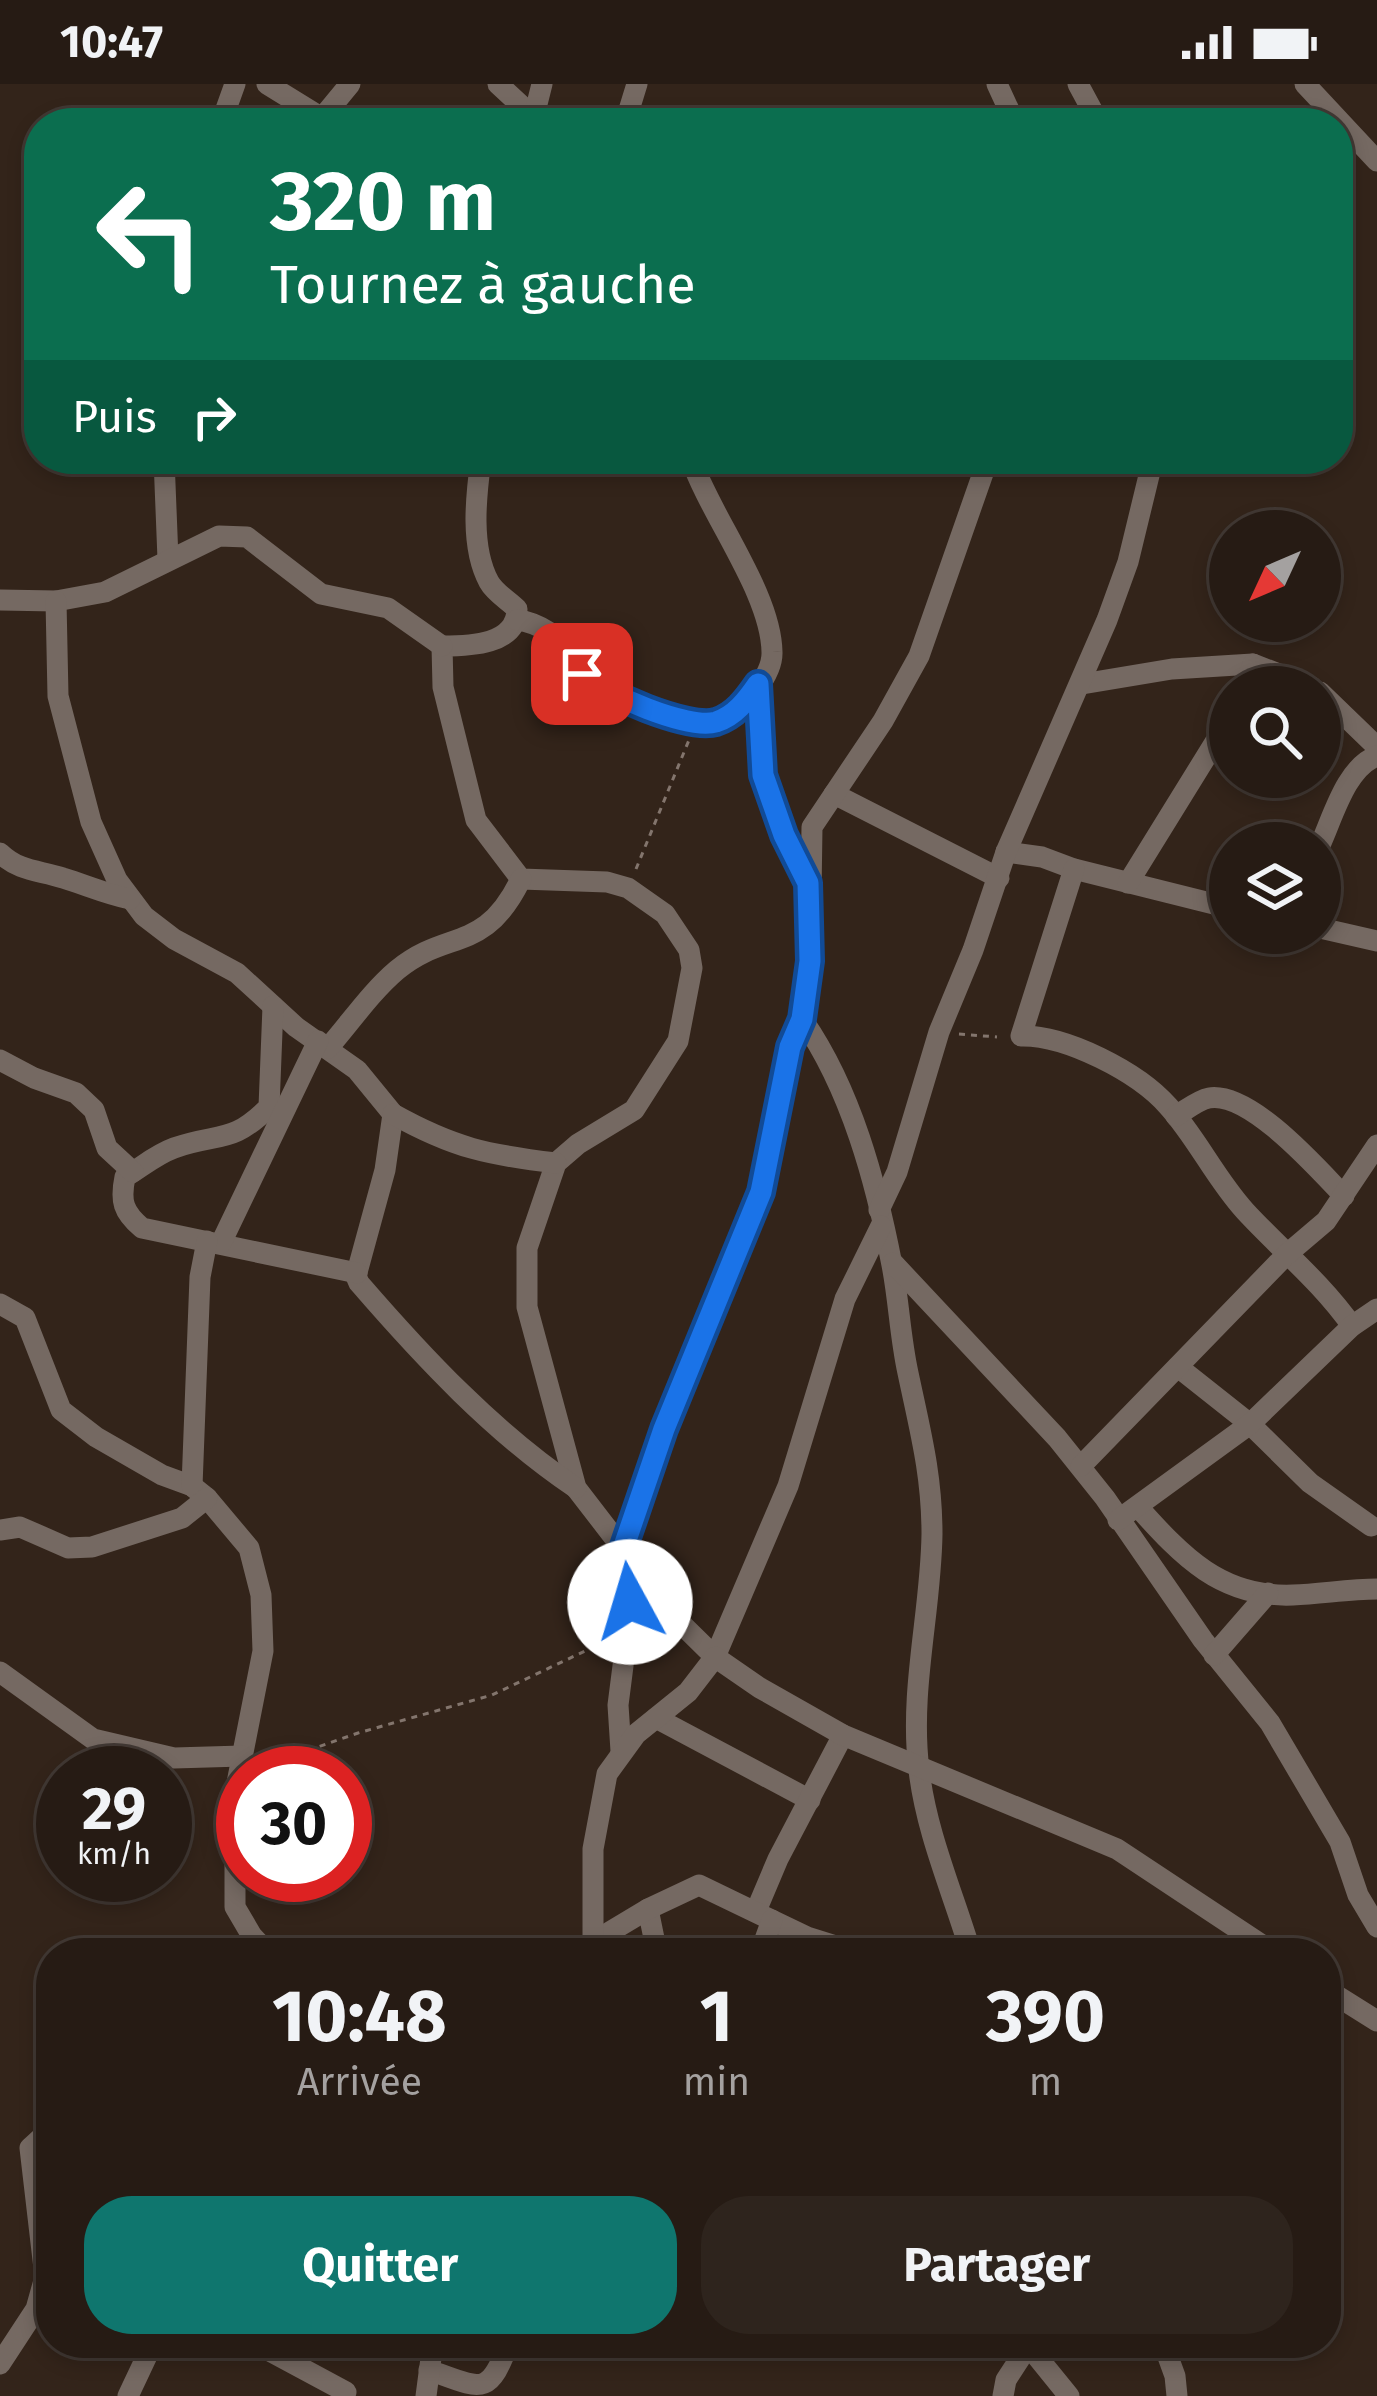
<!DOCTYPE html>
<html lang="fr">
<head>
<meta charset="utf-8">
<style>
	:root { --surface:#261b14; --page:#2e241d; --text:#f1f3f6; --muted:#a4a1a0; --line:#423934; --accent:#0f766e }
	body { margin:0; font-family:"Fira Sans",sans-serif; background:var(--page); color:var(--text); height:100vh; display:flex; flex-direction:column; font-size:45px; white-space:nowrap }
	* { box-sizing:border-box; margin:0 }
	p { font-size:39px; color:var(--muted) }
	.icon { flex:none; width:66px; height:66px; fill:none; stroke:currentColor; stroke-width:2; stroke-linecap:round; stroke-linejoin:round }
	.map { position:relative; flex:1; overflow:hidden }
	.details { position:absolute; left:36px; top:1854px; width:1305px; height:420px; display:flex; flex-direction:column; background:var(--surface); border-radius:48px; box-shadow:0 6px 18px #0003,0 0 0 3px var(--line) }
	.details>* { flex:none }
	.banner { position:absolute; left:24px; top:24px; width:1329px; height:366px; border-radius:48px; box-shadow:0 6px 18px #0003,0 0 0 3px var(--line); background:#0b6e4f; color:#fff; overflow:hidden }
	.needle { width:78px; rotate:226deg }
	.tools { position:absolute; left:1209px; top:426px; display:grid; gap:24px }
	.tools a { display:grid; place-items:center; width:132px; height:132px; border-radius:50%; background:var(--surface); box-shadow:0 6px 18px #0003,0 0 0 3px var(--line); font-size:60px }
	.speed { position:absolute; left:36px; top:1662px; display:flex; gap:24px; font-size:60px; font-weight:700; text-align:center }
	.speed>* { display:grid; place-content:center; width:156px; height:156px; border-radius:50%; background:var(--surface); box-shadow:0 6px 18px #0003,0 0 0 3px var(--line); line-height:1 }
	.speed small { font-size:30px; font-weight:400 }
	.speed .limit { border:18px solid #d22; background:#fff; color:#111 }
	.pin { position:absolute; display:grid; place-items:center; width:102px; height:102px; color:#fff; margin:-51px; border-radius:24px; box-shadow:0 6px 18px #0006 }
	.me { position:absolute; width:132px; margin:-66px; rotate:354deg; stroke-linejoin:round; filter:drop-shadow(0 0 9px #0008) }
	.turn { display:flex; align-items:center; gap:42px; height:252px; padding:0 48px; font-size:54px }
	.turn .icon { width:156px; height:156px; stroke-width:2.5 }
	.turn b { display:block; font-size:84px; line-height:102px }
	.then { display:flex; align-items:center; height:114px; padding:0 48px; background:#0003; gap:24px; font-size:45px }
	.eta { display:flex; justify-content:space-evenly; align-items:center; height:204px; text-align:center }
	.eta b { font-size:72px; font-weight:700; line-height:84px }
	.cta { display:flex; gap:24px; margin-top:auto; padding:24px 48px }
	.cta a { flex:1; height:138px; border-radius:48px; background:var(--accent); color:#fff; font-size:48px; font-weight:700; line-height:138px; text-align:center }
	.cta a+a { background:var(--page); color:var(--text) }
	.status { display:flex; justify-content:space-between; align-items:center; height:84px; padding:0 60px; background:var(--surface); direction:ltr }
	.status svg { height:33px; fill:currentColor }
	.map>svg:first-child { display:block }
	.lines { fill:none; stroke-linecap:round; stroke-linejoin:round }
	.path { stroke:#83756d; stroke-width:3; stroke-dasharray:6 6; stroke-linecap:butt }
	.minor { stroke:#756962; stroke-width:21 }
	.route-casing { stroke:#114b97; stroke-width:30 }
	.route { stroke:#1a73e8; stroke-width:21 }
</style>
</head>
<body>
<div class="status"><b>10:47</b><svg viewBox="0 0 49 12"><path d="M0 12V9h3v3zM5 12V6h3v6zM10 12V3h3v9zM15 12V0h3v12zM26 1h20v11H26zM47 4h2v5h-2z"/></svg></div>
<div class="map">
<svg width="1377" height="2312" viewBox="0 0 1377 2312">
	<rect width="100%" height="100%" fill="#33241a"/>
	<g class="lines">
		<g class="path">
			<path d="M636,785L689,656"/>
			<path d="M959,950L997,953"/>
			<path d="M263,1682L358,1649L492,1611L602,1559"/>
		</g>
		<g class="minor">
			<path d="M267,0L322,34"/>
			<path d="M498,0L540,39"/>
			<path d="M997,0L1015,39"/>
			<path d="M1078,0L1099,39"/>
			<path d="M1305,0L1377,77"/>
			<path d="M534,32L542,0"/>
			<path d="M221,39L235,0"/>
			<path d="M323,39L322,34L350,0"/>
			<path d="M625,39L637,0"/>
			<path d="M164,375L168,475"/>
			<path d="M481,375C476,412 470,463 489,498C495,509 508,516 517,525C517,561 470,562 442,562L443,603L476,736L521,795L607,798L628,804L665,830L689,866L692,884L678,957L634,1026L578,1060L556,1079L527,1164V1223L576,1404L623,1465"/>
			<path d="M0,516L56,517L105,508L219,452L247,453L321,510L388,524L442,562"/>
			<path d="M56,517L58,612L91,738L117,796L144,832L174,855L237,889L296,943L357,986L393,1030L385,1086L356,1192L359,1199C423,1273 494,1349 576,1404"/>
			<path d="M517,536C538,538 566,556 576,574C583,587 584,595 597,603C621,619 702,648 726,634C745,623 773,591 772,568C771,509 711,433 691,375"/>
			<path d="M758,600C759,682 769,721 805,793"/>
			<path d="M1082,600L1172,585L1253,580"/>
			<path d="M1244,603L1253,580L1312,603"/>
			<path d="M1320,608L1377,663"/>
			<path d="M834,710L999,794"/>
			<path d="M1320,761C1333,733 1346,683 1377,672"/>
			<path d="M1006,768L1042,773L1074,785L1230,824"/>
			<path d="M0,769C20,788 39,786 63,794C86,801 106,810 130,815"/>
			<path d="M1074,785L1021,952C1066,951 1138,988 1168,1022C1197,1054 1215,1094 1245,1127C1281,1166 1321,1198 1352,1242"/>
			<path d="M1128,799L1230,634"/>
			<path d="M1320,844L1377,857"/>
			<path d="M273,922L269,1023C231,1061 220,1048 174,1064C155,1071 142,1083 125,1093C120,1117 123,1128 142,1144L357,1189"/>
			<path d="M802,935C851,1005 876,1098 892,1181C899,1217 900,1253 908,1289C920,1346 932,1390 932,1450C931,1528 909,1607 919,1686C926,1748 953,1809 971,1869"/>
			<path d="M328,964C350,939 371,908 397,886C448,844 484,871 521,795"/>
			<path d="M0,976L34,994L76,1009L94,1026L107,1064L133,1088"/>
			<path d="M393,1030C454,1064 488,1071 556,1079"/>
			<path d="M1176,1032C1186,1026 1198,1016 1209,1014C1250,1007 1318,1085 1344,1112"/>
			<path d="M879,1126L897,1088L939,948L973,866L1006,768L1107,536L1128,478L1153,375"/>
			<path d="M881,1142L845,1215L788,1402L715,1573L654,1513L623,1465L664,1345L761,1107L791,963L802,935L810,877L812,743L883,637L919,572L988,375"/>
			<path d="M221,1159L318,957"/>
			<path d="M893,1179L1057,1354L1105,1414L1203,1556L1270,1639L1340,1758L1358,1811L1377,1843"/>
			<path d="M0,1220L25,1234L61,1326L96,1353L162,1391L192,1402L207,1414L249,1464L261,1511L263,1567L235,1709V1823L252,1852L268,1869"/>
			<path d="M1178,1283L1250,1340L1310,1399L1371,1442"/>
			<path d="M1081,1382L1286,1171L1326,1137L1377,1061"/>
			<path d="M192,1402L200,1193L207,1157"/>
			<path d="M1138,1423C1182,1472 1221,1514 1293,1511C1321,1510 1349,1505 1377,1505"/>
			<path d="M1118,1436L1250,1340L1352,1242L1377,1225"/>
			<path d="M0,1446L20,1443L68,1464L92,1463L182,1434L207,1414"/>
			<path d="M1214,1571L1268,1509"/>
			<path d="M0,1588L93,1655L174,1674L242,1672"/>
			<path d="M656,1634L810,1716"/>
			<path d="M621,1667L618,1621L635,1488"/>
			<path d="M648,1825L657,1869"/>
			<path d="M756,1827L778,1775L843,1651"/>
			<path d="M593,1858L648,1825L699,1801L807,1853L858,1869"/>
			<path d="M593,1869V1765L607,1690L636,1650L688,1608L715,1573L760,1604L843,1651L1117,1765L1274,1869"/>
			<path d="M760,1869L772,1836"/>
			<path d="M1326,1905L1377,1937"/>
			<path d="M255,2259L346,2308"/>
			<path d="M1026,2259L1069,2312"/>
			<path d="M1163,2259L1175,2292L1177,2312"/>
			<path d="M0,2280L36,2225L45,2193L30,2064L42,2053L51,2054"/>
			<path d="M429,2286C484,2306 488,2312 509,2259"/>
			<path d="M128,2312L153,2259"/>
			<path d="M426,2312L433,2259"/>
			<path d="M1003,2312L1006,2296L1028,2262"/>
		</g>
	</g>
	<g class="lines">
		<defs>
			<path id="route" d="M582,590C604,610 688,646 716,638C735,632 747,616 758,600L763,691L784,751L808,799L810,877L802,935L790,963L761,1108L664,1345L623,1465L635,1488L630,1518"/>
		</defs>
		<use href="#route" class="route-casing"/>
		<use href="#route" class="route"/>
	</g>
</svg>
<div class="tools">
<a><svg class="needle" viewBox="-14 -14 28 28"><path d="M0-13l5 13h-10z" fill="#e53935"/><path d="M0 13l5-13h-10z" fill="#a4a1a0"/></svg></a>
<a><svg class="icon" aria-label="search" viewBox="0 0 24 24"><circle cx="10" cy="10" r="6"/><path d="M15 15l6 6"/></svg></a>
<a><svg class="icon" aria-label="layers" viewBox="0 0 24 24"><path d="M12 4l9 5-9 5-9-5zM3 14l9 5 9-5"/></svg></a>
</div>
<div class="speed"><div>29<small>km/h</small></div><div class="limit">30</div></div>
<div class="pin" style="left:582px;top:590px;background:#d93025"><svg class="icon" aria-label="arrive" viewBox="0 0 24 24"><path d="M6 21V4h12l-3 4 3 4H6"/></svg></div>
<svg class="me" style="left:630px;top:1518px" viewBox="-20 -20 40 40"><circle r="19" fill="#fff"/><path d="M0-13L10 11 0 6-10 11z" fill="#1a73e8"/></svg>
<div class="banner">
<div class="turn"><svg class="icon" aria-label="left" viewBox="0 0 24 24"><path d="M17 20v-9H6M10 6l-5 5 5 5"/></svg><div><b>320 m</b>Tournez à gauche</div></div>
<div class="then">Puis<svg class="icon" aria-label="right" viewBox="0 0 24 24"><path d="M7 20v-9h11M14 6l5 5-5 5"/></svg></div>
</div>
<section class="details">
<div class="eta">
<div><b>10:48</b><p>Arrivée</p></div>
<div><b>1</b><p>min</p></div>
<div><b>390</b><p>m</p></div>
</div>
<div class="cta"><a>Quitter</a><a>Partager</a></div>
</section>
</div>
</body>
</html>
